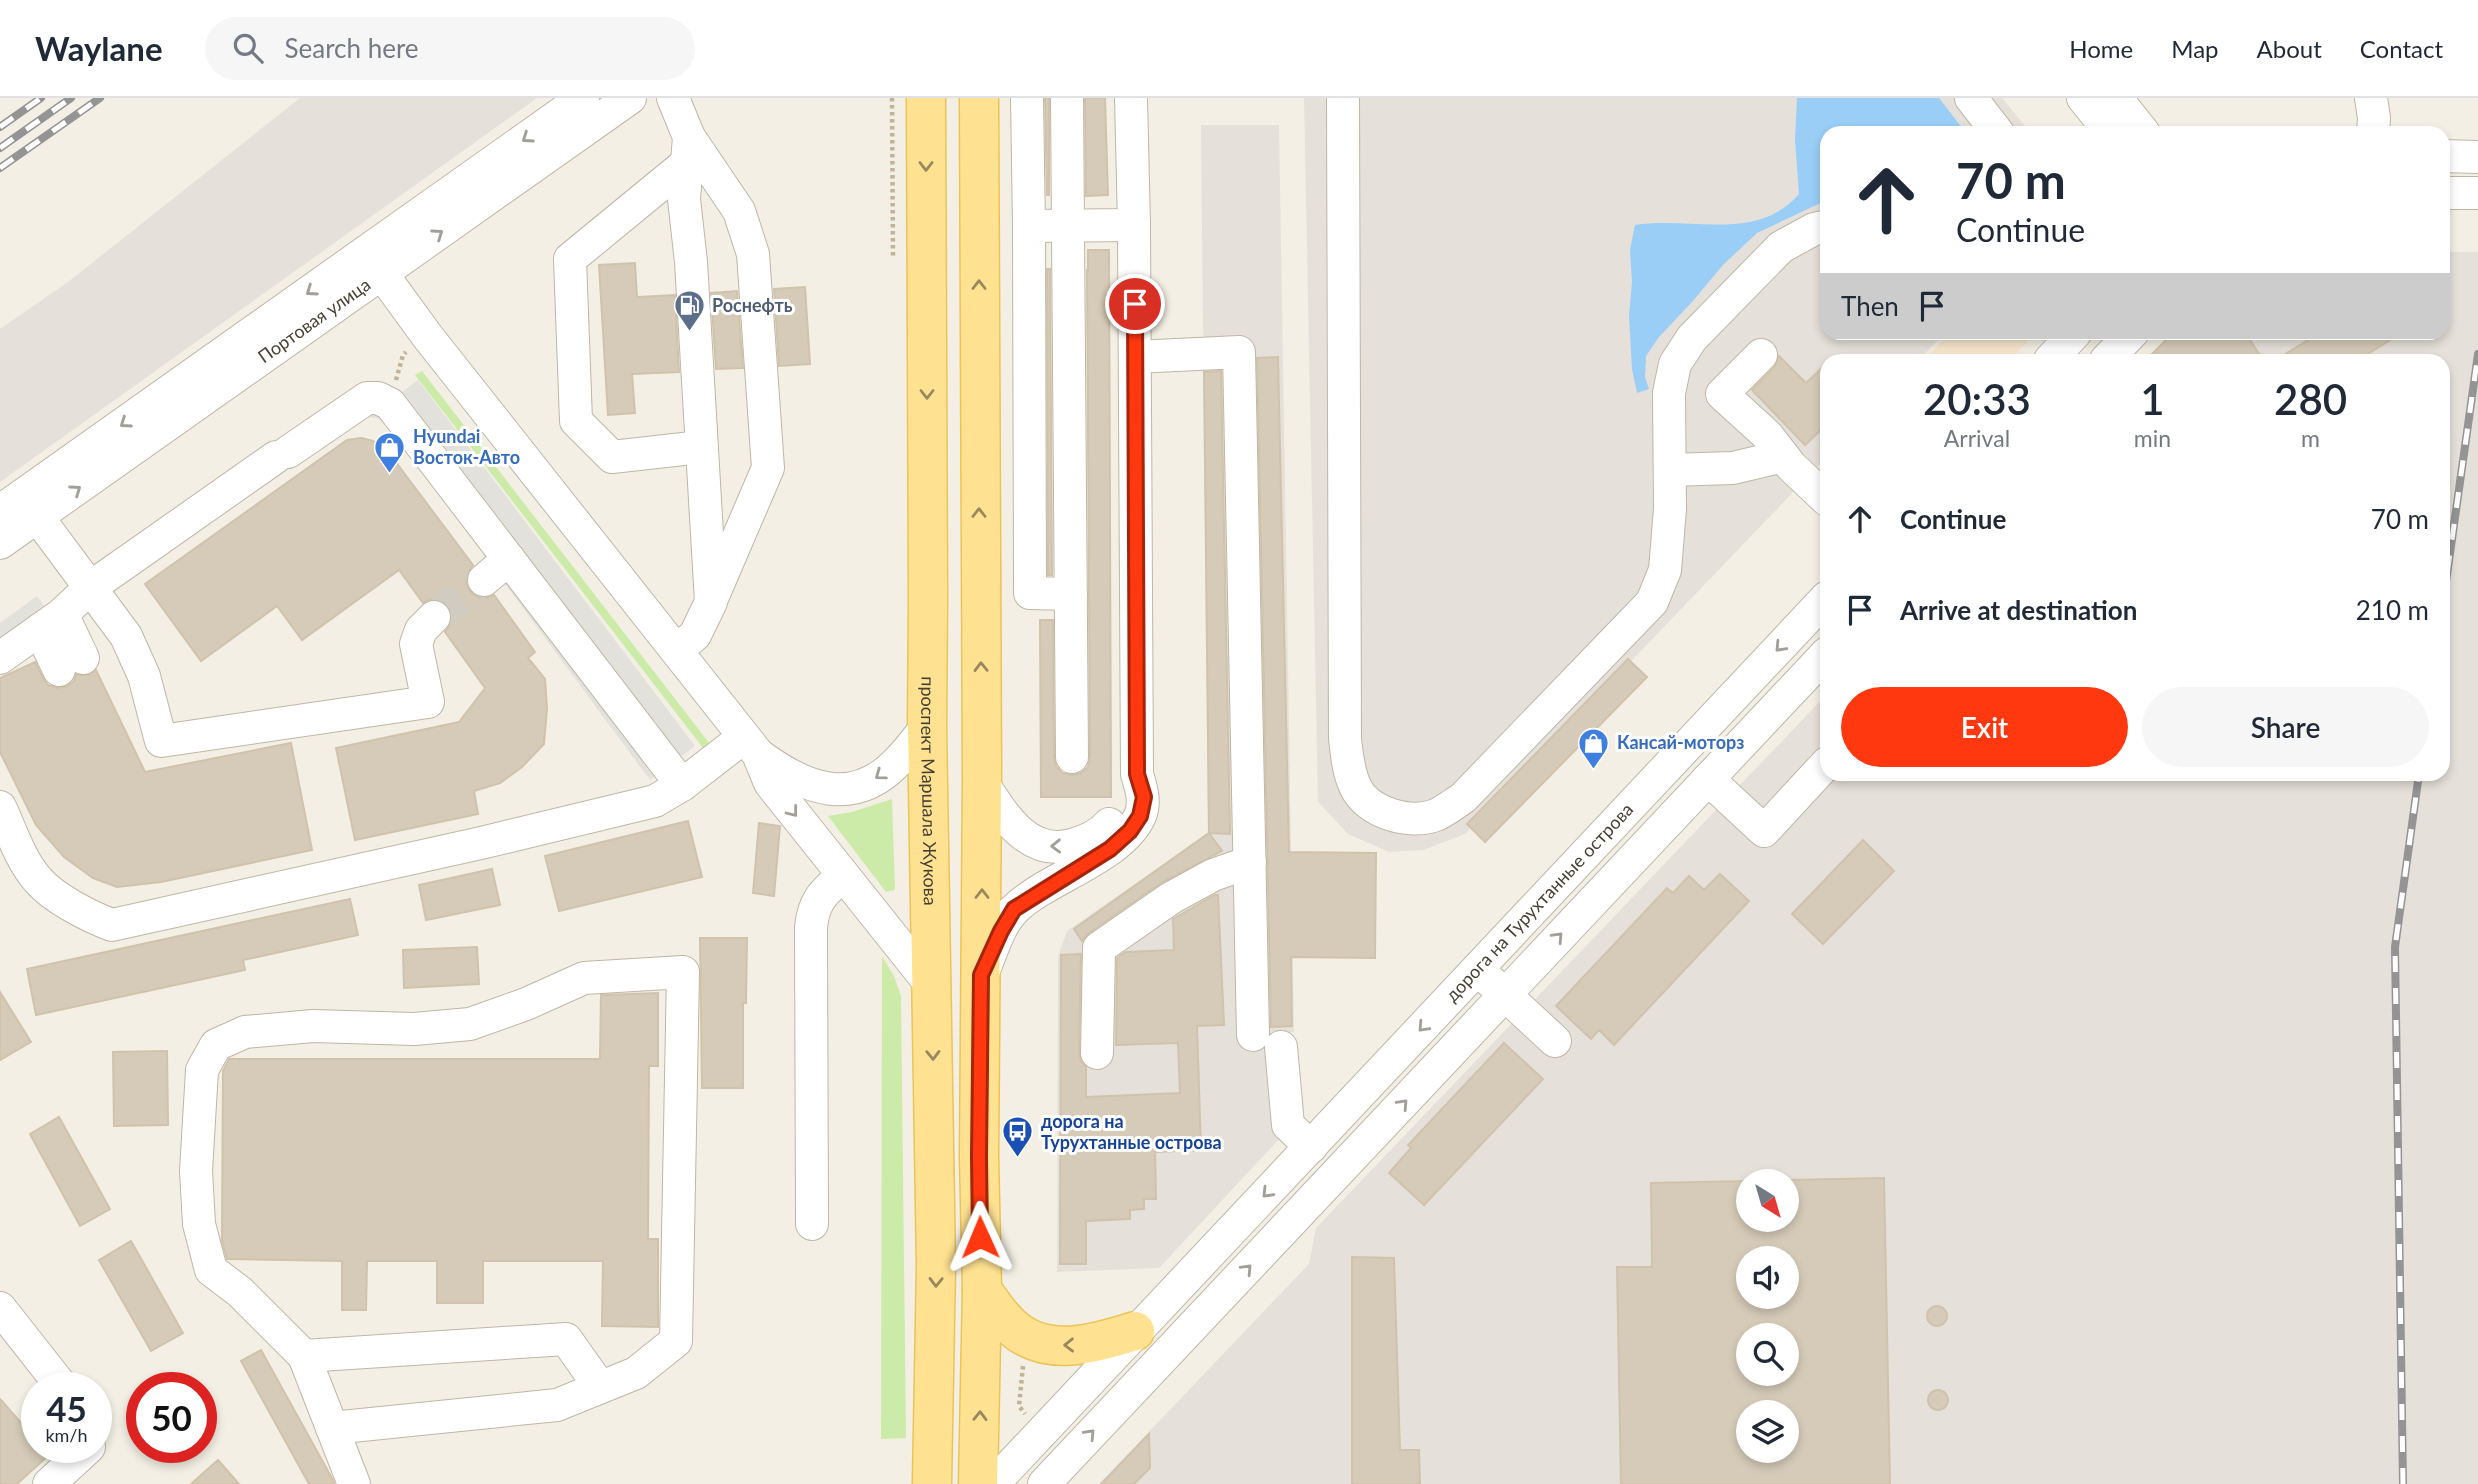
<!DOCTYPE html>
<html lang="en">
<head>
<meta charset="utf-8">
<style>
	:root { --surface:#fff; --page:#f6f6f7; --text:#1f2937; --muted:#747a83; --line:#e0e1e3; --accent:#ff380f }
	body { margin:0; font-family:Lato,sans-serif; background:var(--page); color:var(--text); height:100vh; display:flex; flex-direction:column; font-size:26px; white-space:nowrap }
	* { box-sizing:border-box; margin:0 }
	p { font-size:23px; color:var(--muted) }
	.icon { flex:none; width:38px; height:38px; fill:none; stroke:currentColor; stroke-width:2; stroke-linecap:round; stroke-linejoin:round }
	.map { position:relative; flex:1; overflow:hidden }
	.side { position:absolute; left:1820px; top:256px; width:630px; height:427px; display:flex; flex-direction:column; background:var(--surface); border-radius:21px; box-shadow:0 4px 10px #0003 }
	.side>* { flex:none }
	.top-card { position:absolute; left:1820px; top:28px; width:630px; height:214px; border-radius:21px; box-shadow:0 4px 10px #0003; background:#fff; color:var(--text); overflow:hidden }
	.needle { width:46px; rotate:143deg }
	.controls { position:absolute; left:1736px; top:1071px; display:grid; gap:14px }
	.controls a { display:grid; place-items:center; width:63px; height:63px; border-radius:50%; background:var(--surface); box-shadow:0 4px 10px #0003; font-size:35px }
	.speed { position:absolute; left:21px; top:1274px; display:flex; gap:14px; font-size:35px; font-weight:700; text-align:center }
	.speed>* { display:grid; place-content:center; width:91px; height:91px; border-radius:50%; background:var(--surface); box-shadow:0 4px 10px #0003; line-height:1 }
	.speed small { font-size:18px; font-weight:400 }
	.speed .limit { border:10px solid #d22; background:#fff; color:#111 }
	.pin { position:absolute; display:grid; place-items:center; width:60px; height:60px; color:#fff; margin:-30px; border:4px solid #fff; border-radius:50%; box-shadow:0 2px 7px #0007 }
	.me { position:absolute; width:77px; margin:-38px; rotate:359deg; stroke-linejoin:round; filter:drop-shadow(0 0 5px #0008) }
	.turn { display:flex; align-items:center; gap:24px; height:147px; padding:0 21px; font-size:32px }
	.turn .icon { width:91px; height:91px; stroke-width:2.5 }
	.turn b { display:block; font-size:49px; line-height:60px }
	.then { display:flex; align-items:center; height:66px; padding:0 21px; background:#0003; gap:14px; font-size:26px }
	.eta { display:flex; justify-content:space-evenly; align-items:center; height:119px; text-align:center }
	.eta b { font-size:42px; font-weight:600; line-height:49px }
	.primary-button { display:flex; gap:14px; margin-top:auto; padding:14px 21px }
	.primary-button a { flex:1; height:80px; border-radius:42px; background:var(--accent); color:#fff; font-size:28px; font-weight:600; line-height:80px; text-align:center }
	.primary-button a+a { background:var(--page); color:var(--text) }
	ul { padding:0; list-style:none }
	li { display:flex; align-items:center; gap:21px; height:91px; padding:0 21px }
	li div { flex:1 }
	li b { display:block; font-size:26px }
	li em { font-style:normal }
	header { display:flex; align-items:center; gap:42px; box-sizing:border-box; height:98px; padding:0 35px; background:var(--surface); border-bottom:2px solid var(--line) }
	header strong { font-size:33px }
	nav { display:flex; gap:38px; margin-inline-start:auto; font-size:24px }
	.search { width:490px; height:63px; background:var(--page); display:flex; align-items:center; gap:18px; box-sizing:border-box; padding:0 24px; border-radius:38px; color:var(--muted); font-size:26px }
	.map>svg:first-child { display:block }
	.commercial { fill:#f7e6cc }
	.industrial { fill:#e5e0d9; fill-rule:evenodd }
	.green { fill:#cceba9 }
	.parking { fill:#e3e1dc }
	.water { fill:#9acef6 }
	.building { fill:#d6cbb8; stroke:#d1c3ab; stroke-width:2; fill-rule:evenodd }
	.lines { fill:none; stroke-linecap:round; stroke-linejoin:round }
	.minor-tunnel { stroke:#d0ccc1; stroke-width:32; stroke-dasharray:32 16; stroke-linecap:butt }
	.minor-casing { stroke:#bfb7a6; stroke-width:34 }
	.major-casing { stroke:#ecc358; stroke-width:41 }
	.path { stroke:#c2b396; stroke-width:4.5; stroke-dasharray:3.5 3.5; stroke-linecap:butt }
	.minor { stroke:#fff; stroke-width:32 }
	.major { stroke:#ffe291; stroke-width:38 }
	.rail-casing { stroke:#949494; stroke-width:8 }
	.rail { stroke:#fff; stroke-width:5; stroke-dasharray:16; stroke-linecap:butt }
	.oneway { stroke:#a29f99 }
	.oneway2 { stroke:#99885d }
	.route-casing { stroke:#a6240a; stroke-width:18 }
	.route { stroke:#ff380f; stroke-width:12 }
	.labels { text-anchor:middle; stroke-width:6; stroke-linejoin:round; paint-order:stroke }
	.service-label { font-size:18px; font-weight:bold; fill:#4e5e75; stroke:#fff; text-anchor:start }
	.street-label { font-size:18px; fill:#463f33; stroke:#fff }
	.shop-label { font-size:18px; font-weight:bold; fill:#366cbe; stroke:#fff; text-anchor:start }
	.transit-label { font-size:18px; font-weight:bold; fill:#164399; stroke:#fff; text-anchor:start }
</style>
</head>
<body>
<header>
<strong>Waylane</strong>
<div class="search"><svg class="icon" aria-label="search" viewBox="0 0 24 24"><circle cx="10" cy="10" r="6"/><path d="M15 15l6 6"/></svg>Search here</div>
<nav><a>Home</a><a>Map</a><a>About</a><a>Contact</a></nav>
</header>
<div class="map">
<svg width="2478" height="1386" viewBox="0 0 2478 1386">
	<rect width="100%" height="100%" fill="#f3efe4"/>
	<path class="commercial" d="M1951,234H2036V235L2010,262H1924Z"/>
	<g class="industrial">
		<path d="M300,0H537L0,384V231L68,184Z"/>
		<path d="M1304,0H2002L2031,35H1827V234L1945,235L1919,262H1827V359L1465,736L1423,752L1389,754L1348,736L1318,704Z"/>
		<path d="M1201,27H1279L1294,934L1271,937L1282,1038L1159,1170L1057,1174L1058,858L1067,833L1208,735Z"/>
		<path d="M2443,154H2478V1386H1099L1309,1166L1316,1130L1827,596V676H2443V262H2146L2173,235L2443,234ZM1748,1083H1787V1122H1748ZM1748,1160H1787V1199H1748ZM1748,1237H1787V1276H1748ZM1748,1314H1787V1353H1748Z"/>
	</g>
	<g class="green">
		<path d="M422,273L713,650L707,655L415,277Z"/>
		<path d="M892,701L895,792L886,794L828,718L852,714Z"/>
		<path d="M882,858L894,878L901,898L906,1340L881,1341Z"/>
	</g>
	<g class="parking">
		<path d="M418,282L695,648L650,682L390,330L377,320L358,318L277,344L343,296L347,301L382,291L401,295Z"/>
		<path d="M37,498L47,512L0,546V525Z"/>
	</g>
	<path class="water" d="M1797,0H1939L1966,35H1827V102L1757,135L1723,167L1692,204L1659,239L1646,258L1645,279L1649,291L1637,295L1632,271L1629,218L1632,184L1630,152L1635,127C1690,118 1757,145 1799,96L1795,42Z"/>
	<g class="building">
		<path d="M1045,0H1049V97H1047Z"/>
		<path d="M1085,0H1105L1108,97L1086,98Z"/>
		<path d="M1088,152H1109L1111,699H1041L1040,522H1053L1054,659L1056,668L1062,675L1073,677L1081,675L1088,669L1090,659L1087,172H1088Z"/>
		<path d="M635,165L637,199L675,197L679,274L632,276L635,315L608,317L599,167Z"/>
		<path d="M1047,171H1050L1052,477H1048Z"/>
		<path d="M805,189L810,266L779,268L774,191Z"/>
		<path d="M737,193L743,270L716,271L711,195Z"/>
		<path d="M2174,234H2245L2263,262H2146Z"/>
		<path d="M2321,234H2403L2358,262H2276Z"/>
		<path d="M1779,258L1806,285L1827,265V326L1805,347L1752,292L1774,270Z"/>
		<path d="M1278,259L1289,754L1376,755L1375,860L1291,859L1292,928L1271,929L1257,260Z"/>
		<path d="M1221,273L1230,736L1209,735L1204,274Z"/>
		<path d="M361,340L373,343L386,351L473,467L467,476L466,485L470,493L478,499L487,500L494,497L535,554L528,560L545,581L547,611L544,646L522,669L500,685L474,693L478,716L355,742L336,650L459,624L485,590L445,534L452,523L451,514L447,507L438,501H430L423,505L399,472L302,542L277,508L201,563L145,486L347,342Z"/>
		<path d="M1628,561L1647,579L1485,744L1467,726Z"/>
		<path d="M35,564L43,580L48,587L57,590L67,588L74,583L76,577H90L96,572L145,674L291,645L312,752L161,784L117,789L93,780L64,759L36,727L0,654V580Z"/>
		<path d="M688,723L702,779L559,813L545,758Z"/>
		<path d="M759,725L780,728L774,798L753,795Z"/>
		<path d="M1209,735L1222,753L1161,785L1089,835L1082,843L1074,831Z"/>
		<path d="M1863,742L1894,773L1823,846L1792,816Z"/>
		<path d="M492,771L500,807L426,822L419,787Z"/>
		<path d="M1720,776L1749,803L1614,947L1599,932L1591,941L1556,908L1667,790L1673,795L1689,778L1704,792Z"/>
		<path d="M1215,797H1218L1224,927L1197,928L1201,1052L1155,1054L1156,1101H1144V1111L1130,1112V1121L1086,1123V1166H1060L1061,857L1081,856L1079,955L1081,963L1086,969V999L1180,995L1178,945L1116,947L1117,860L1126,854L1174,852L1173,821Z"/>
		<path d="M350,801L358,837L243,862L245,872L36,917L27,871Z"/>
		<path d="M700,840H747L746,905H743V990H702Z"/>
		<path d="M477,849L479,886L404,890L403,852Z"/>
		<path d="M0,894L31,944L0,962Z"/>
		<path d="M658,895V968H649L648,1141H658V1229L602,1228L603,1163H483V1205H437V1163H367L366,1212H342V1163L227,1161L222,1143L223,973L229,961H600L601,897Z"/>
		<path d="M1504,945L1543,981L1424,1107L1389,1075L1411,1050L1408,1047Z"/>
		<path d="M167,953L168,1027L114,1028L113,954Z"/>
		<path d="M59,1019L110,1111L80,1128L30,1036Z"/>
		<path d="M1884,1080L1890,1386H1621L1617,1169H1652L1651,1085L1748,1083V1122H1787V1082ZM1748,1160H1787V1199H1748ZM1748,1237H1787V1276H1748ZM1748,1314H1787V1353H1748Z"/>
		<path d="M131,1143L183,1235L151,1253L99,1162Z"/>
		<path d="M1352,1159L1394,1160L1400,1352H1419L1420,1386H1352Z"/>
		<circle cx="1937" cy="1218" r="10"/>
		<path d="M261,1252L333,1382L334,1386H309L241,1263Z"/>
		<circle cx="1938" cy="1302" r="10"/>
		<path d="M0,1301L37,1343V1349H42L49,1357L17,1386H0Z"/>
		<path d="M1149,1336L1150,1370L1134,1386H1101Z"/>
		<path d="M218,1362L239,1386H191Z"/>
	</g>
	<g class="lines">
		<path class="minor-tunnel" d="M434,519L484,482"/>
		<defs>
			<g id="minor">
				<path d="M673,0L689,39L684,101L691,164L711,504L695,537L677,552"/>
				<path d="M1027,0L1029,128"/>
				<path d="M1067,0L1072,659"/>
				<path d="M1343,0L1345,641C1347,657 1348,673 1355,688C1367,715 1410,727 1436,717C1445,713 1455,705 1463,700L1652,504L1665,472L1670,411L1669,295L1675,266L1692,240L1781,149L1814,131L1827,128"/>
				<path d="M1971,0L1998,35"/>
				<path d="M2083,0L2111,35"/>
				<path d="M2116,0L2144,35"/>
				<path d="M2371,0L2374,20L2373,35"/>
				<path d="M689,39L739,113L753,156L768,370L713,498"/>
				<path d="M2443,58L2478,59"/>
				<path d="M687,65L570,161L576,323L612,359L701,349"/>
				<path d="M2443,95H2478"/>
				<path d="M366,154L428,239L758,656L770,685L932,888"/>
				<path d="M1761,257L1722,296L1767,337L1791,368L1827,402"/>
				<path d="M1135,259L1239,254L1253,937"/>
				<path d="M2050,262L2076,234"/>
				<path d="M2106,262L2133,234"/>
				<path d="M288,354L367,300H378L390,306L682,687L744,639"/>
				<path d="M1670,372L1733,370L1783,358"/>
				<path d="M25,402L126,538L144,578L161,643L428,604L416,546L421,532L434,519"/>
				<path d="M0,413L583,0"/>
				<path id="s1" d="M0,445L630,0"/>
				<path d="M484,482L509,461"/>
				<path d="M1071,496L1030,495L1029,128L1134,127"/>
				<path d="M62,516L83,560"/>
				<path d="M40,532L59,572"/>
				<path d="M0,560L62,516L91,489L276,359"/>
				<path d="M759,657C805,691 854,711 899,662C909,652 918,640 927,628"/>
				<path d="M1708,681L1764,733L1827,665"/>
				<path d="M982,684C1003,716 1027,759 1072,747C1086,743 1100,737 1109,726"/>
				<path d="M0,709C11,732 20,762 38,782C53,800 90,819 112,827L481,745L655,703L682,687"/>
				<path d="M983,874C992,854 999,826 1015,811C1046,780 1121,760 1140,718C1146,704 1141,690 1137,676L1134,127L1131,0"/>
				<path d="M1489,882L1555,943"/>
				<path d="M1281,949L1288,1027L1311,1049"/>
				<path d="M1097,955L1099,850L1171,800L1213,777L1250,764"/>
				<path d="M812,1126L811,829C814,802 823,795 843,777"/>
				<path d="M0,1210L63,1290"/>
				<path d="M304,1258L240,1194L211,1172L199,1126L196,1073L202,972L216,947L245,934L313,928L414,931L470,926L526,906L584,880L683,874L676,1243L636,1275L557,1307L332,1330"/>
				<path d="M49,1386L89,1349"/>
				<path d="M354,1386L304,1258L566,1241L600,1289"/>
				<path id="s2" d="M993,1386L1827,499"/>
				<path d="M1044,1386L1827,555"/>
			</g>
			<g id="major">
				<path id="s3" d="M926,0L928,503L927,628L936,1167L932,1386"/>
				<path d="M982,1192C991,1204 999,1217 1010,1227C1044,1261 1095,1246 1135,1233"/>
				<path d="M978,1386L982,1192L979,1059L982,684L979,0"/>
			</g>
		</defs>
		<use href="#minor" class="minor-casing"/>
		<use href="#major" class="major-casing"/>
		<g class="path">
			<path d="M892,0L893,160"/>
			<path d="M396,282L403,257L406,254"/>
			<path d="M1023,1268L1019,1308L1025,1316"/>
		</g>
		<use href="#minor" class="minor"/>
		<use href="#major" class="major"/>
		<defs>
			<g id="rail">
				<path d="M0,29L41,0"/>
				<path d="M0,50L71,0"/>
				<path d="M0,70L100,0"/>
				<path d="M2443,505L2478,256"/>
				<path d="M2403,1386L2395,849L2419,676"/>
			</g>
		</defs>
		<use href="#rail" class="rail-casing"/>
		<use href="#rail" class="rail"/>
	</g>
	<defs><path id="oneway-chevron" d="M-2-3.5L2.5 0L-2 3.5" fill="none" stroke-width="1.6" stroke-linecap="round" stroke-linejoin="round" transform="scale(1.75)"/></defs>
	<g class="oneway">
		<use href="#oneway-chevron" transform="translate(527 40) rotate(145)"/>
		<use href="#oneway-chevron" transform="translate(438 136) rotate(-35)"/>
		<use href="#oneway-chevron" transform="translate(311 193) rotate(145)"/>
		<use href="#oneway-chevron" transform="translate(125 325) rotate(145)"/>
		<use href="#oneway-chevron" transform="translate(76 392) rotate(-35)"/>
		<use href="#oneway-chevron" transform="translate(1780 549) rotate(133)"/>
		<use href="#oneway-chevron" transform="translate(880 677) rotate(144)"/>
		<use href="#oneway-chevron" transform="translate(793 714) rotate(52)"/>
		<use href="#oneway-chevron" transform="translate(1056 748) rotate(179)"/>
		<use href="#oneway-chevron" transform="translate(1558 839) rotate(-47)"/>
		<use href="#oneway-chevron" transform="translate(1423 929) rotate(133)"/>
		<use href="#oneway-chevron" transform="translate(1403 1006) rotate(-47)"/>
		<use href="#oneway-chevron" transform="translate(1267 1095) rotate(134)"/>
		<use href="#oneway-chevron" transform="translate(1247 1171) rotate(-47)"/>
		<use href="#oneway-chevron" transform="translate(1090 1336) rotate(-47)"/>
	</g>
	<g class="oneway2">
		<use href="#oneway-chevron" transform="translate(926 68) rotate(90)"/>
		<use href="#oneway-chevron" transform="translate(979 187) rotate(-90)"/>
		<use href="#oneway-chevron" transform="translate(927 296) rotate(90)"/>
		<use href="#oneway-chevron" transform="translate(979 415) rotate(-90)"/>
		<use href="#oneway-chevron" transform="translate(981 569) rotate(-91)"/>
		<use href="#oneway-chevron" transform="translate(982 796) rotate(-90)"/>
		<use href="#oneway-chevron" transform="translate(933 957) rotate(89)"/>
		<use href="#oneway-chevron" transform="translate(936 1184) rotate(91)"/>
		<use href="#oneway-chevron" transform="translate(1069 1247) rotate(179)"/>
		<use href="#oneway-chevron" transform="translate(980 1318) rotate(-89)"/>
	</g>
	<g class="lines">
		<defs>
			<path id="route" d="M980,1139L979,1059L981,877L1001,833L1014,811L1110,751L1130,733L1140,718L1144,699L1137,676L1135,206"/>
		</defs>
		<use href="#route" class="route-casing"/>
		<use href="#route" class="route"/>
	</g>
	<defs>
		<symbol id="fuel-pin" viewBox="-11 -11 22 30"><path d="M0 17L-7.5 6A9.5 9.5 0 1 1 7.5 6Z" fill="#5c6f8a" stroke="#fff"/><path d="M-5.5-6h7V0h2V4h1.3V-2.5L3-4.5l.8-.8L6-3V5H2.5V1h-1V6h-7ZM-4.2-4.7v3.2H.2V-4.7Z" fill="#fff"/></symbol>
		<symbol id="shop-pin" viewBox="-11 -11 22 30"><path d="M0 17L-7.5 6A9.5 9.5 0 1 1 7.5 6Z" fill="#3f7fe0" stroke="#fff"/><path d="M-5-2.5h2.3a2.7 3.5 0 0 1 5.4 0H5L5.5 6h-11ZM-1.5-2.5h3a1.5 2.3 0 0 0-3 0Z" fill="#fff"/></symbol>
		<symbol id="bus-pin" viewBox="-11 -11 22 30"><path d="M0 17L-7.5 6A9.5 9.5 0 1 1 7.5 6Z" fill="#1a4fb4" stroke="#fff"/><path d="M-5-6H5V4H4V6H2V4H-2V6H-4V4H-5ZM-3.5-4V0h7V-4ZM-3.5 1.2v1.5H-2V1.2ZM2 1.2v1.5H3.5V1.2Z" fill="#fff"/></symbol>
	</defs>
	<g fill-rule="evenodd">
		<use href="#fuel-pin" x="672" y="190" width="35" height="47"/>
		<use href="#shop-pin" x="372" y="332" width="35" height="47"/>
		<use href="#shop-pin" x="1576" y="628" width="35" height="47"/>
		<use href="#bus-pin" x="1000" y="1016" width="35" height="47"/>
	</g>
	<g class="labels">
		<g class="service-label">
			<text x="712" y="214">Роснефть</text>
		</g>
		<g class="street-label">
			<text dy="6" stroke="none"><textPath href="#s1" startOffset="385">Портовая улица</textPath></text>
			<text dy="6" stroke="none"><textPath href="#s3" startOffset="693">проспект Маршала Жукова</textPath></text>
			<text dy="6" stroke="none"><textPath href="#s2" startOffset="798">дорога на Турухтанные острова</textPath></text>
		</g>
		<g class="shop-label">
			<text x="413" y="345">Hyundai<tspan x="413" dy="21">Восток-Авто</tspan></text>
			<text x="1617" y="651">Кансай-моторз</text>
		</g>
		<g class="transit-label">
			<text x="1041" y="1030">дорога на<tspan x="1041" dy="21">Турухтанные острова</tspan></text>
		</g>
	</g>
</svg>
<div class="controls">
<a><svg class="needle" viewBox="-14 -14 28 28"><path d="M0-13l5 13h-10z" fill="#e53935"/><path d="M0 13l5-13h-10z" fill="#747a83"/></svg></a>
<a><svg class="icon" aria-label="sound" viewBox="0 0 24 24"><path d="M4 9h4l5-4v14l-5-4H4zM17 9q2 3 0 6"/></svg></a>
<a><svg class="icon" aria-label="search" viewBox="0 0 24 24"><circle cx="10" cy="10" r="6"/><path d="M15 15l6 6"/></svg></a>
<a><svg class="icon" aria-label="layers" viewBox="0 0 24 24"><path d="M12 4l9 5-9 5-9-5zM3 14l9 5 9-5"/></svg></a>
</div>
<div class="speed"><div>45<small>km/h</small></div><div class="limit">50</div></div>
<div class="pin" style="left:1135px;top:206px;background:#d93025"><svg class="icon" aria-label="arrive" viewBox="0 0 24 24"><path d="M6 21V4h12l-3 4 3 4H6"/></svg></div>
<svg class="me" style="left:980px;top:1139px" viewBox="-20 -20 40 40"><path d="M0-17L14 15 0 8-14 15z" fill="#ff380f" stroke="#fff" stroke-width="4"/></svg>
<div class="top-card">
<div class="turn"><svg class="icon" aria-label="ahead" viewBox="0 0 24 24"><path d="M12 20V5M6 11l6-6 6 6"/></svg><div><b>70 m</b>Continue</div></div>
<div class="then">Then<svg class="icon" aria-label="arrive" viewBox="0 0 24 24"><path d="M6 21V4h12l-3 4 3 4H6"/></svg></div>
</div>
<section class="side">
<div class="eta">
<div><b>20:33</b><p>Arrival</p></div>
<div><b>1</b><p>min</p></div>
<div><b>280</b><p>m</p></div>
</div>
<ul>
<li><svg class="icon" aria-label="ahead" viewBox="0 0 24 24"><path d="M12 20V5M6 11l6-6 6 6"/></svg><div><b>Continue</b></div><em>70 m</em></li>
<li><svg class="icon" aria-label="arrive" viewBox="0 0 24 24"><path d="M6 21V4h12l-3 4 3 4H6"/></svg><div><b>Arrive at destination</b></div><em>210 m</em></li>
</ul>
<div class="primary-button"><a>Exit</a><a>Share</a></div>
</section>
</div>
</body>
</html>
